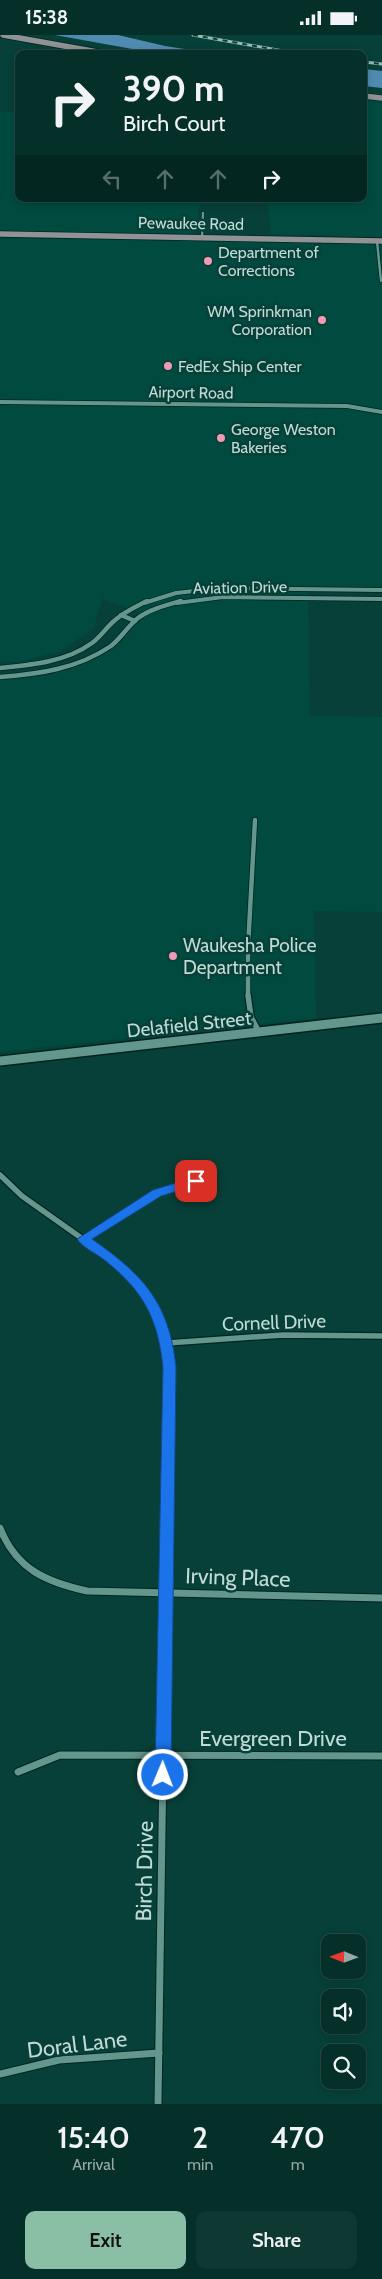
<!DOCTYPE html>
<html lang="en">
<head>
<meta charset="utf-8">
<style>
	:root { --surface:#05302a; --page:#0e3832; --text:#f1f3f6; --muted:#97a9a8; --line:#264b47; --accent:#8abfa5 }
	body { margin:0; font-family:Cabin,sans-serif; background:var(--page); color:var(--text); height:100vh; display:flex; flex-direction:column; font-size:19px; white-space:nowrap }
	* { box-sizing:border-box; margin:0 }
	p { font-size:16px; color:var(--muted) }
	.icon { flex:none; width:28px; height:28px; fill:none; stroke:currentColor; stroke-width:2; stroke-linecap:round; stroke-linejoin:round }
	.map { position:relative; height:2069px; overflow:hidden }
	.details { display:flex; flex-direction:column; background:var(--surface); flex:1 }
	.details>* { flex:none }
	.banner { position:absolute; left:15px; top:15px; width:352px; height:152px; border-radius:10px; box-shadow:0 2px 8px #0003,0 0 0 1px var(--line); background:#05302a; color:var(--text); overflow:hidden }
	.needle { width:32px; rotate:271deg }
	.controls { position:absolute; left:321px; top:1899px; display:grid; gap:10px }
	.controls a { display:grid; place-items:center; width:45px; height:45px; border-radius:10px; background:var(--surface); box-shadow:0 2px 8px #0003,0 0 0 1px var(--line); font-size:25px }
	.pin { position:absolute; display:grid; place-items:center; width:42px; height:42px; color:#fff; margin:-21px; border-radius:10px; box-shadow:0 2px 8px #0006 }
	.me { position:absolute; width:55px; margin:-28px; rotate:1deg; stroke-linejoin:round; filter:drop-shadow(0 0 4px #0008) }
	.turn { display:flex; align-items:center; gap:18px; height:105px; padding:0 25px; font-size:22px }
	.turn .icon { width:65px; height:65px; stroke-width:2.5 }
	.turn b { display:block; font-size:35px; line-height:42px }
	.lanes { display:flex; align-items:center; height:48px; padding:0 25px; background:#0003; justify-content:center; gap:25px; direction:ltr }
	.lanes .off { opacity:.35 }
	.eta { display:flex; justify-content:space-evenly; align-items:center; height:85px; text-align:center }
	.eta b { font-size:30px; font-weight:600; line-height:35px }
	.primary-button { display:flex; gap:10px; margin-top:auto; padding:10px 25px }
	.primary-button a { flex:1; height:58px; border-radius:10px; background:var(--accent); color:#111; font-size:20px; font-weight:600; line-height:58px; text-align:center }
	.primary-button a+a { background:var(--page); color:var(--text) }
	.status { display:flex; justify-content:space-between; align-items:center; height:35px; padding:0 25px; background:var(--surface); direction:ltr }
	.status svg { height:14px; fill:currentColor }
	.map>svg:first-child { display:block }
	.built { fill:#004a40 }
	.water { fill:#518ab1 }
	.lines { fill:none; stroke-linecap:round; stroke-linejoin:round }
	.minor-far4-casing { stroke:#00251f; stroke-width:4 }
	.minor-far3-casing { stroke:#00251f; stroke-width:5.5 }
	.minor-far2-casing { stroke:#00251f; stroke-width:6 }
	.minor-far1-casing { stroke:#00251f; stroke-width:8 }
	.minor-casing { stroke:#00251f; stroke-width:9 }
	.tertiary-casing { stroke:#00251f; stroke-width:12 }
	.secondary-casing { stroke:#00251f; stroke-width:7 }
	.minor-far4 { stroke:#63968c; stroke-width:2.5 }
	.minor-far3 { stroke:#63968c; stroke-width:4 }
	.minor-far2 { stroke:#63968c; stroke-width:4.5 }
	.minor-far1 { stroke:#63968c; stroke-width:5.5 }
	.minor { stroke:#63968c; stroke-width:7 }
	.tertiary { stroke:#63968c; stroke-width:9 }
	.secondary { stroke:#909296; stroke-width:5.5 }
	.rail-casing { stroke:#9abab4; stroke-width:3 }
	.rail { stroke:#074038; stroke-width:2; stroke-dasharray:5; stroke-linecap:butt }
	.route { fill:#1a73e8; stroke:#114b97 }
	.poi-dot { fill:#f09ab4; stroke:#074038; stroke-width:2 }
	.labels { text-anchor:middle; stroke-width:5; stroke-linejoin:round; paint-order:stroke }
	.far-street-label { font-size:16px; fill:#c0dad4; stroke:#074038 }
	.far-poi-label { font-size:16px; fill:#c0dad4; stroke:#074038; text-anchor:start }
	.poi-label { font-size:19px; fill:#c0dad4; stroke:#074038; text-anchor:start }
	.street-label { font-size:19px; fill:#c0dad4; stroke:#074038 }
	.near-street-label { font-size:22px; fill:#c0dad4; stroke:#074038 }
</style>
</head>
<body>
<div class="status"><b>15:38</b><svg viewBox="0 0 49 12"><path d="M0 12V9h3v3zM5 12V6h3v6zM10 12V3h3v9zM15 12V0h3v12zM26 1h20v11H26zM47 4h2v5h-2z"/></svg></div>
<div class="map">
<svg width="382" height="2069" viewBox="0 0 382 2069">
	<rect width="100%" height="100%" fill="#074038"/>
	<g class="built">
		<path d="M364,64L382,66V202L271,199L267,164H364Z"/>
		<path d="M0,77H19V164H201L195,196L190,199L0,197Z"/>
		<path d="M0,203L382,209V553L308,552L310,681L382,682V877L314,876L316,983L0,1017V645L45,641L95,624L115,611L135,590L147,580L102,564L94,593L61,616L26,625L0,627Z"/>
	</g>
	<g class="water">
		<path d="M55,0H118L165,11L217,19H160Z"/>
		<path d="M364,34L382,36V53L364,51Z"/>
	</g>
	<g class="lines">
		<defs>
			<g id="minor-far4">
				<path d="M202,202L203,178"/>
				<path d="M377,206L381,246"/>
			</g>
			<g id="minor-far3">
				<path d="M0,367L347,371L382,377"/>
				<path d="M144,568L176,558L222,553L382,555"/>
				<path d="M177,568L223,562L382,564"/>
			</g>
			<g id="minor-far2">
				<path d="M121,580L135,586"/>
				<path d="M0,633C31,630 66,627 92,608C100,602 106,593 114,586C124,577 135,572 147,566"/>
				<path d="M0,642C39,639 77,634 111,611C121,603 128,591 138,583C150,574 167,570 181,566"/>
				<path d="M248,962V912L255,785"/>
			</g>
			<g id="minor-far1">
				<path d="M248,960L251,982L259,997"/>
				<path d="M0,1140L22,1161L111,1224L139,1251L151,1267L162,1290L168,1320L167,1454"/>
				<path d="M83,1204L157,1158L196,1146"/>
				<path d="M167,1308L283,1300L382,1301"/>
			</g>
			<g id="minor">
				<path d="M0,1493C16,1534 46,1547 87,1556L382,1563"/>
				<path d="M18,1737L60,1720L382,1721"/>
				<path d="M0,2039L59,2025L159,2018"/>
				<path d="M158,2069L167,1453"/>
			</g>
			<path id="tertiary" d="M0,1026L382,983"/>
			<g id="secondary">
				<path d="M3,0L109,19"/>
				<path d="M364,61L382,63"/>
				<path d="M0,199L382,206"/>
			</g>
		</defs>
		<use href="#minor-far4" class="minor-far4-casing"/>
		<use href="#minor-far3" class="minor-far3-casing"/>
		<use href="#minor-far2" class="minor-far2-casing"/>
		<use href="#minor-far1" class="minor-far1-casing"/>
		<use href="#minor" class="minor-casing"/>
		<use href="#tertiary" class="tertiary-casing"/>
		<use href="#secondary" class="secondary-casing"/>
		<use href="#minor-far4" class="minor-far4"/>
		<use href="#minor-far3" class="minor-far3"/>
		<use href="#minor-far2" class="minor-far2"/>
		<use href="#minor-far1" class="minor-far1"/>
		<use href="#minor" class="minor"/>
		<use href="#tertiary" class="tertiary"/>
		<use href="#secondary" class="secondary"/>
		<defs>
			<g id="rail">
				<path d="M193,0L300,19"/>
				<path d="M364,27L382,29"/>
			</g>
		</defs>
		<use href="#rail" class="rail-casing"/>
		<use href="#rail" class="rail"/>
	</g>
	<path class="route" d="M196,1142L200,1143L202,1146L200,1149L161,1161L92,1204C143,1240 169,1267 176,1332L171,1740L169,1744L163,1746L158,1744L155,1740L163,1332C158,1285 145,1258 107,1227C98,1219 84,1214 77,1204L153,1155Z"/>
	<g class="poi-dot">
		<circle cx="208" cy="226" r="5"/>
		<circle cx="322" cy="285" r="5"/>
		<circle cx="168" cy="331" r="5"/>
		<circle cx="221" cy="403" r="5"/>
		<circle cx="173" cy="921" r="5"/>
	</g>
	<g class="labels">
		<g class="far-street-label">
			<text transform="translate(191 188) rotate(1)" y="6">Pewaukee Road</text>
			<text transform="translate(191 357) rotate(1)" y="6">Airport Road</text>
			<text transform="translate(240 552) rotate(-1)" y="6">Aviation Drive</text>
		</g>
		<g class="far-poi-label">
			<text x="218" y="223">Department of<tspan x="218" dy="18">Corrections</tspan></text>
			<text x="312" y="282" text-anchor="end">WM Sprinkman<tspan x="312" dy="18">Corporation</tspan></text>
			<text x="178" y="337">FedEx Ship Center</text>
			<text x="231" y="400">George Weston<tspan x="231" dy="18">Bakeries</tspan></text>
		</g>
		<g class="poi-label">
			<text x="183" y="917">Waukesha Police<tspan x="183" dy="22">Department</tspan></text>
		</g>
		<g class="street-label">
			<text transform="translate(189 989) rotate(-6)" y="7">Delafield Street</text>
			<text transform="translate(274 1287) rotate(-2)" y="7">Cornell Drive</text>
		</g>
		<g class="near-street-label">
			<text transform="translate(238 1542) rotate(2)" y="8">Irving Place</text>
			<text x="273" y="1711">Evergreen Drive</text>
			<text transform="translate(144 1836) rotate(-89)" y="8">Birch Drive</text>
			<text transform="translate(77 2009) rotate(-7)" y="8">Doral Lane</text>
		</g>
	</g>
</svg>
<div class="controls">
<a><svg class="needle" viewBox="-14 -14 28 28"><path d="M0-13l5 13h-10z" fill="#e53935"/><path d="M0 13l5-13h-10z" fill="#97a9a8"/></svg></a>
<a><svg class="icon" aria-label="sound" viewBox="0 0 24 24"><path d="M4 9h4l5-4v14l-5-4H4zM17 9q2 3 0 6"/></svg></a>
<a><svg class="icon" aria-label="search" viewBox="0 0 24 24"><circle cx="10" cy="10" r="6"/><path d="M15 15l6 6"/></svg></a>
</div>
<div class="pin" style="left:196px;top:1146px;background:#d93025"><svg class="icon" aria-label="arrive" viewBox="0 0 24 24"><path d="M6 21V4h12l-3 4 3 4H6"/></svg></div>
<svg class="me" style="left:163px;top:1740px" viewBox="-20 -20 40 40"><circle r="17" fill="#1a73e8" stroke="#fff" stroke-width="3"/><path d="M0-11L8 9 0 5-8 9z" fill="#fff"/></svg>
<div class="banner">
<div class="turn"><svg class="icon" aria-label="right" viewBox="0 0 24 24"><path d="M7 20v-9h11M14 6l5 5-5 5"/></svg><div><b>390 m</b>Birch Court</div></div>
<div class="lanes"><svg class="icon off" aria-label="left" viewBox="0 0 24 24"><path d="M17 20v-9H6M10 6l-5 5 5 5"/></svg><svg class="icon off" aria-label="ahead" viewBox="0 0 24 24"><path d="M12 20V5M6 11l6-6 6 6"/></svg><svg class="icon off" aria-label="ahead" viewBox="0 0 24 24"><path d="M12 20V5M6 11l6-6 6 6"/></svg><svg class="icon" aria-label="right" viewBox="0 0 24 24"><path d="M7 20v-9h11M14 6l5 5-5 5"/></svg></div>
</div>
</div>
<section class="details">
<div class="eta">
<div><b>15:40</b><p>Arrival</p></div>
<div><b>2</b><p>min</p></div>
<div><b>470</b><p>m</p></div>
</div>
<div class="primary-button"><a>Exit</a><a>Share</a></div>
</section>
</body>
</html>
